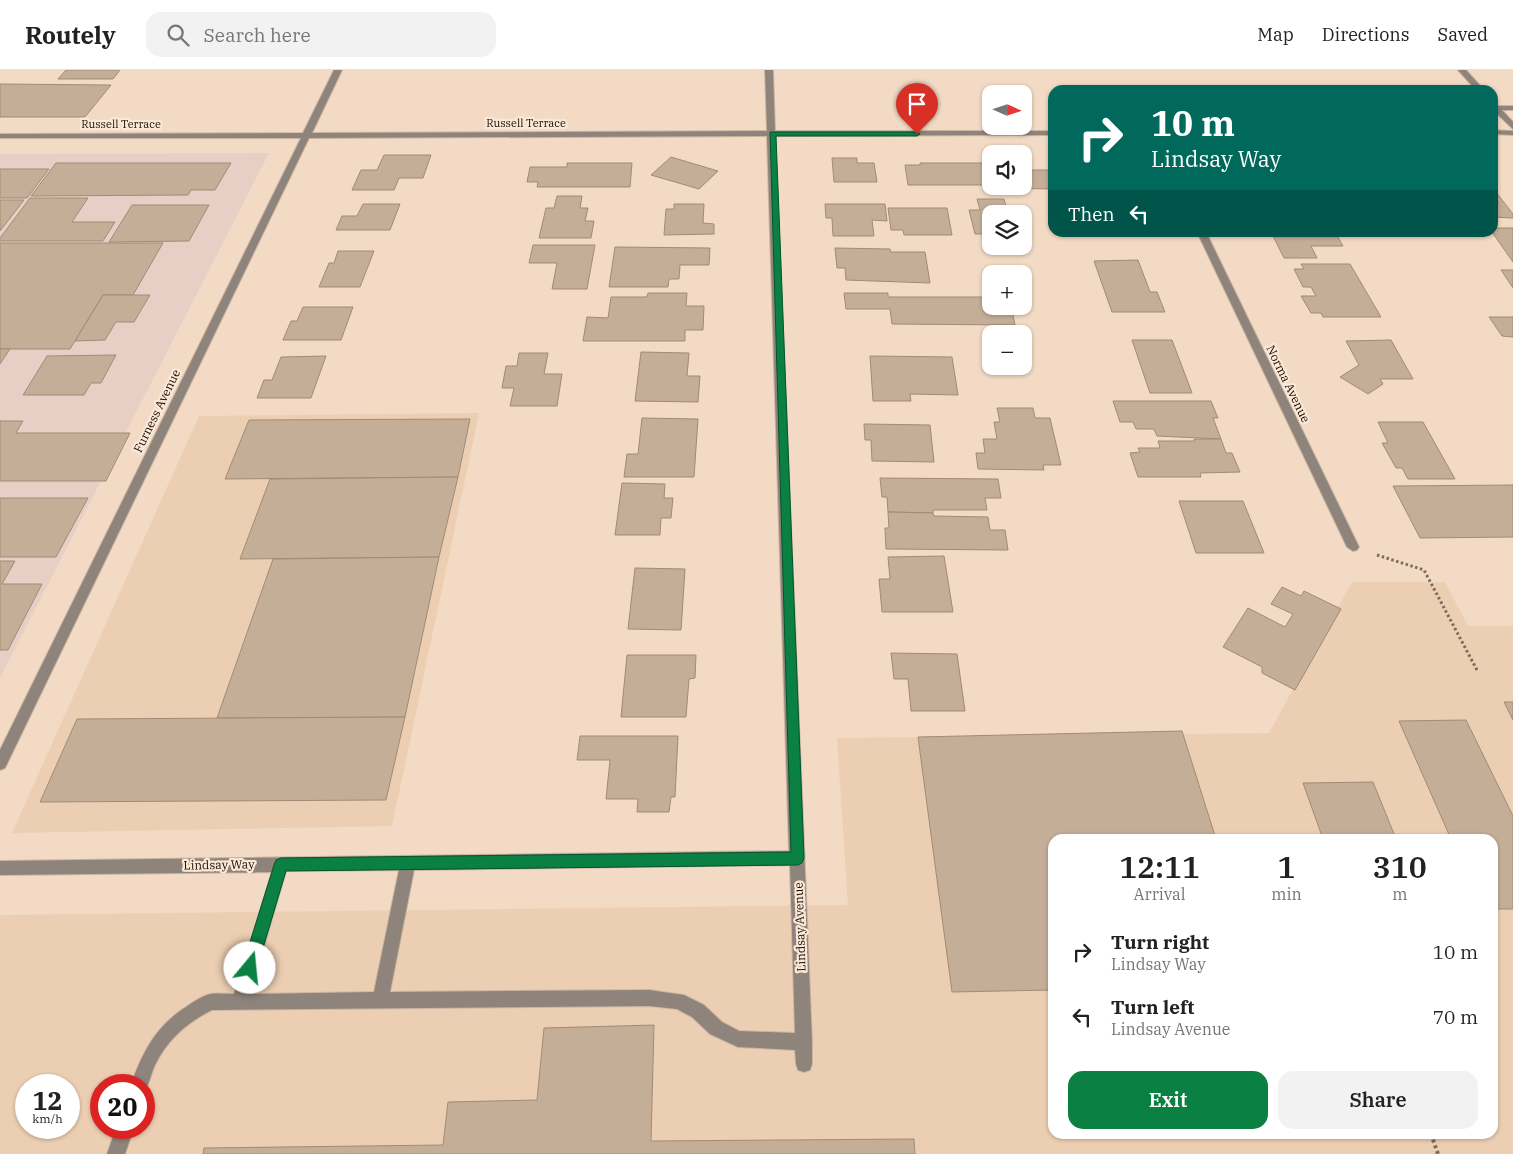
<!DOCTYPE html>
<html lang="en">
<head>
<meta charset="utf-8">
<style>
	:root { --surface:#fff; --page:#f2f2f2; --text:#222; --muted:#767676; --line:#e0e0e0; --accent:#0b8043 }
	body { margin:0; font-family:"IBM Plex Serif",serif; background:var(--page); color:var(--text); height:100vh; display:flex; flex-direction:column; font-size:19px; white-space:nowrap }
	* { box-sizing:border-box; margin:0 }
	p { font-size:16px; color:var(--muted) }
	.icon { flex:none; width:28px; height:28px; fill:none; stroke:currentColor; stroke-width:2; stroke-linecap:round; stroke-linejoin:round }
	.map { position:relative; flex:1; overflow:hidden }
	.panel { position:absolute; left:1048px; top:764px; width:450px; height:305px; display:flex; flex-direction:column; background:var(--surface); border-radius:15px; box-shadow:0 1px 4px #0004 }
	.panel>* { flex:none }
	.hud { position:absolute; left:1048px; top:15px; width:450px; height:152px; border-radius:15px; box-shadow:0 1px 4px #0004; background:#00695c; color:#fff; overflow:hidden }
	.needle { width:32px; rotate:93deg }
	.tools { position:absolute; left:982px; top:15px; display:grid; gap:10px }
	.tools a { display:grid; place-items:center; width:50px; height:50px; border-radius:10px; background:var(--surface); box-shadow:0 1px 4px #0004; font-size:25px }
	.speed { position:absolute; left:15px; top:1004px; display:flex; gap:10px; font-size:25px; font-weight:700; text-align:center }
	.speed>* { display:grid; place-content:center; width:65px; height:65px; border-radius:50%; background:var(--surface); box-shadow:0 1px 4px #0004; line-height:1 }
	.speed small { font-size:12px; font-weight:400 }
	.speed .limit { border:8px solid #d22; background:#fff; color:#111 }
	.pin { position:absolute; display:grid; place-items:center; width:42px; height:42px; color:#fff; margin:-51px -21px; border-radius:50% 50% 50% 0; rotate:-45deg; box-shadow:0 0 5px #0007 }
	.pin .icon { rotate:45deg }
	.me { position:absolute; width:55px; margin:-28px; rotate:17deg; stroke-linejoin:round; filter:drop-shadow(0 0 4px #0008) }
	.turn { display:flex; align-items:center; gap:18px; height:105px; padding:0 20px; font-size:22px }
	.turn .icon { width:65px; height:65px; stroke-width:2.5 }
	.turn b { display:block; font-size:35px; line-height:42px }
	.then { display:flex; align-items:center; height:48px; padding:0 20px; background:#0003; gap:10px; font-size:19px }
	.eta { display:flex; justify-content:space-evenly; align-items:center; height:85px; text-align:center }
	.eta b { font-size:30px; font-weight:600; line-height:35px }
	.button { display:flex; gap:10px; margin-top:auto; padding:10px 20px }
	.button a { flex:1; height:58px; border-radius:15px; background:var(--accent); color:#fff; font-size:20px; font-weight:600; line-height:58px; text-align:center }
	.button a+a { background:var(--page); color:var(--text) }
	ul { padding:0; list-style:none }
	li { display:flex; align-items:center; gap:15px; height:65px; padding:0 20px }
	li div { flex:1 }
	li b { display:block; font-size:19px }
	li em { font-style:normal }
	header { display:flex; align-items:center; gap:30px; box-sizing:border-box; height:70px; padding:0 25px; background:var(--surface); border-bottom:1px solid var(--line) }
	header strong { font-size:24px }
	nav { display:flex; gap:28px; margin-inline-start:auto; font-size:18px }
	.search { width:350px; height:45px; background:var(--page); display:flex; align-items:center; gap:12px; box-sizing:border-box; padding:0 18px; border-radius:15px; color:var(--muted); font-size:19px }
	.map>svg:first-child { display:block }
	.built { fill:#ecceb2; fill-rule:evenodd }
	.industrial { fill:#e8cfc6 }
	.building { fill:#c5ae98; stroke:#a18b76 }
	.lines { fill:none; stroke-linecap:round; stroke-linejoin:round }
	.minor-casing { stroke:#cbb5a2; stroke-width:2 }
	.path-far1 { stroke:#7c6c5e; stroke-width:3; stroke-dasharray:2.5 2.5; stroke-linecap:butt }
	.path { stroke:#7c6c5e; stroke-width:4; stroke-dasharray:3 3; stroke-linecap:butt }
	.minor { fill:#8e847b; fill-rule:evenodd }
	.route { fill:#0b8043; stroke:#07532c }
	.labels { text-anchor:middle; stroke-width:4.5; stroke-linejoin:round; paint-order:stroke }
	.far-street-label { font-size:11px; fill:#170f07; stroke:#fce8d6 }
	.street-label { font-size:12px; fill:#170f07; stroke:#fce8d6 }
</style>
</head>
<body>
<header>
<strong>Routely</strong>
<div class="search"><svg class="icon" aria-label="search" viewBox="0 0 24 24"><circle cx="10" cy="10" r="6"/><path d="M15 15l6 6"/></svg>Search here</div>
<nav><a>Map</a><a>Directions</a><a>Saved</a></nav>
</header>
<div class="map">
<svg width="1513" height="1084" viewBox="0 0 1513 1084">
	<rect width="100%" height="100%" fill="#f2dac4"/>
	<g class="built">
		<path d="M479,343L392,756L12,763L199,346Z"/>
		<path d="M1352,512H1445L1468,556H1513V1084H0V845L848,835L837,668L1269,663ZM1052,769H1492V1064H1052ZM26,1015H69V1058H26ZM101,1015H144V1058H101Z"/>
	</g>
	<path class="industrial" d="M269,83L0,608V84Z"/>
	<g class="building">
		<path d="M66,0H120L113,9H58Z"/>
		<path d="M0,14L111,15L85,47H0Z"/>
		<path d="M384,85H431L423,108H399L394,120H352L361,100H377Z"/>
		<path d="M671,87L718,101L699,119L651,105Z"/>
		<path d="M832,88H857V93H874L877,112H834Z"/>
		<path d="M56,93H231L215,120H191L188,125L31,126Z"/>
		<path d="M567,93H632L630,117H537L538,112H527L530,97H567Z"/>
		<path d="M920,93H983L988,115H908L905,95H920Z"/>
		<path d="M0,99H49L27,128H0Z"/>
		<path d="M1024,100H1052V119L999,118L998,116H1024Z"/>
		<path d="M1492,117L1513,144V148L1492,147Z"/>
		<path d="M557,126H582L580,138H588L585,151H594L591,168H539L546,138H554Z"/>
		<path d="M30,128H88L72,152H115L103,171H0V168Z"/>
		<path d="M977,129H1004L1008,144H991V164H975L969,140H980Z"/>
		<path d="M0,130H24L0,161Z"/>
		<path d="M363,134H400L390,160H336L342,146H357Z"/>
		<path d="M674,134H704L703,153L714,154V164L664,165L666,139H674Z"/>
		<path d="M825,134H885L887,151L872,150L874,166H833L832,148H826Z"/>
		<path d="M132,135H209L189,171L109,172Z"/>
		<path d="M888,138H947L952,165H904L903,160H891Z"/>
		<path d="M1492,158H1513V192L1492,162Z"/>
		<path d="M1271,162H1335L1343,176H1311L1317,188H1284Z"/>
		<path d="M0,173H163L133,225H103L70,279H0Z"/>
		<path d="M533,175H595L587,219H552L557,193H529Z"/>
		<path d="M615,177L710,178L709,195H680L679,209H669L668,217H609Z"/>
		<path d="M835,178L890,179L891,182H925L930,213L846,210L845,198H837Z"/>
		<path d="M338,181H374L360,217H319L329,193H334Z"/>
		<path d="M1138,190L1150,222H1157L1165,242H1112L1094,191Z"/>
		<path d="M1301,194H1350L1381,247H1323L1321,243H1311L1301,226H1316L1311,217H1303L1294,199H1304Z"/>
		<path d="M1501,200H1513V218Z"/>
		<path d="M648,223H687L686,236H704L703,260H685V271H583L587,247L608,248L611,227H647Z"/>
		<path d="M844,223H888V227H991V236H1011L1015,255L892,254L890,239H846Z"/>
		<path d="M103,225H150L134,252H116L105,270L75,271Z"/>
		<path d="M303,237H353L341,270H283L291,251H297Z"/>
		<path d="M1489,247H1513V267L1502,266Z"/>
		<path d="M1132,270H1172L1192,323H1150Z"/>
		<path d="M1391,270L1413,309H1380L1383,314L1368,324L1340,307L1359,295L1346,271Z"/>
		<path d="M0,279H10L0,294Z"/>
		<path d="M641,282L689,283L687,306H700L698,332L635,331Z"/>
		<path d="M519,283H548L544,304H562L557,336H510L514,318H502L506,296H517Z"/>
		<path d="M116,285L101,313H91L84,325H23L47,286Z"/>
		<path d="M326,286L311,328H257L264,310H272L281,287Z"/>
		<path d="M870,286L952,287L958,325L910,324L911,331H873Z"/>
		<path d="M1113,331H1211L1218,348H1213L1221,369L1157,366L1154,359H1136L1133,352H1120Z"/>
		<path d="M997,338H1033L1035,348H1050L1061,395H1043L1044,400L978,399L976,383H985L983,369H997L994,352H1000Z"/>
		<path d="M642,348L698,349L694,407H624L627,384H638Z"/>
		<path d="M470,349L458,407L225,409L249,350Z"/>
		<path d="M0,351H23L16,363H130L106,411H0Z"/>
		<path d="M1378,352H1423L1455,409H1408L1402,398H1396L1382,373H1388Z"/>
		<path d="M864,354L930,355L934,392L872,391L871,370H865Z"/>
		<path d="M1194,369H1221L1226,383H1232L1240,402L1200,403L1201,407H1138L1130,383L1140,382L1138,378H1160L1158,371H1195Z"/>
		<path d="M458,407L439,487L240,489L270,409Z"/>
		<path d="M880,408L998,409L1001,428H985L987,440H933V443L888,442L887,427H882Z"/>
		<path d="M622,413L665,414L664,428H673L671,448H661L660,465H615Z"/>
		<path d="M1513,415V467L1420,468L1393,416Z"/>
		<path d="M0,428H88L56,487H0Z"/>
		<path d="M1179,431H1243L1264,483H1196Z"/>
		<path d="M888,442L933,443L934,446L988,447L990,460H1005L1008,480L886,479L885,458H889Z"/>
		<path d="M944,486L953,542H882L879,509H890L888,487Z"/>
		<path d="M439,487L405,647L217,648L273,489Z"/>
		<path d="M0,491H15L2,514H42L8,580H0Z"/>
		<path d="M635,498L685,499L681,560L628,559Z"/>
		<path d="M1282,517L1301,526L1304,521L1341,539L1295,620L1262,603V597L1223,577L1248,538L1285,557L1293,544L1271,534Z"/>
		<path d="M891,583L957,584L965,641H911L908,609H894Z"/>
		<path d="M627,585H696L695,608L689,609L686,647H621Z"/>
		<path d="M1504,632H1513V650Z"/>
		<path d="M405,647L386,730L40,732L77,649Z"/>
		<path d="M1466,650L1513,746V839H1492V769H1451L1399,651Z"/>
		<path d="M1182,661L1216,769H1052V920L952,922L918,667Z"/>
		<path d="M580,666H678L675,727H671L669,742H637L638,729H606L610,690H577Z"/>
		<path d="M1373,712L1396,769H1323L1303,713Z"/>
		<path d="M654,955L651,1071L914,1069L915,1084H203L204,1078L443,1075L448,1032L537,1030L544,958Z"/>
	</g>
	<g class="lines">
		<defs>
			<g id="minor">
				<path d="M334,0H342L312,63L767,61L765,0H773L775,61H1052V65L775,66L812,972V994L810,1000L804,1002L798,1000L796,994L795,980L738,977L710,964L692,947L677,939L649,936L212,940C188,952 168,969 156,993C151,1002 150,1014 144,1021V1015H131C142,983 156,956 186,937C193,932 202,926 210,924C217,923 226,924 234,924L272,802L0,805V791L789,781L767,66L309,68L5,698L0,700V680L301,68H0V64L303,63ZM790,795L795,963L739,961L722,952L704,935L684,925L649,920L390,922L414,800ZM399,800L374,922L250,924L286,801Z"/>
				<path d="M1458,0H1466L1484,20H1476Z"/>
				<path d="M1492,32L1498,36H1513V40H1502L1513,52V59L1492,39Z"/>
				<path d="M1492,60L1513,61V65L1492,64Z"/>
				<path d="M1197,162H1206L1359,477L1357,480L1353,481L1347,477Z"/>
				<path d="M116,1058H134L125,1084H107Z"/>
			</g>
		</defs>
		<use href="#minor" class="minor-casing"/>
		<path class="path-far1" d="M1377,485L1424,500L1478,602"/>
		<path class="path" d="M1431,1064L1438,1084"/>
		<use href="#minor" class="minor"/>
	</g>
	<path class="route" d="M770,62H917L920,64L917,66H776L804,788L802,793L798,795L286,801L257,898L255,903L250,905L245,903L242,898L274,795L276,790L281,788L791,782Z"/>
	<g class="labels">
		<g class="far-street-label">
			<text x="526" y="57">Russell Terrace</text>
			<text x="121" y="58">Russell Terrace</text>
		</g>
		<g class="street-label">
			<text transform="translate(1288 314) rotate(64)" y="4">Norma Avenue</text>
			<text transform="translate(157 341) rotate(-64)" y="4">Furness Avenue</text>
			<text transform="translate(219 795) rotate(-1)" y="4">Lindsay Way</text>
			<text transform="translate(800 857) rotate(-92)" y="4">Lindsay Avenue</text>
		</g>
	</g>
</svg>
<div class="tools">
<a><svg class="needle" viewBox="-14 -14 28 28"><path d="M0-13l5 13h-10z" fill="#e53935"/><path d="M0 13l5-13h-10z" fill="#767676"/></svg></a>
<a><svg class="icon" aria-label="sound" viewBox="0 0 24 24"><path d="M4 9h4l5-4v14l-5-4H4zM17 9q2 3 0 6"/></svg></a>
<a><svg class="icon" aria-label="layers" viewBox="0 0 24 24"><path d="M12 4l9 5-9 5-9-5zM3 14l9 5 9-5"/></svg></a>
<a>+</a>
<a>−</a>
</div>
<div class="speed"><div>12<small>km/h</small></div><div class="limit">20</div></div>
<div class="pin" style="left:917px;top:64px;background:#d93025"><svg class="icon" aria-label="arrive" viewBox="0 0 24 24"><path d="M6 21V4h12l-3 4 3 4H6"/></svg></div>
<svg class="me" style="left:250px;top:898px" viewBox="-20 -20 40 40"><circle r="19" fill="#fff"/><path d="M0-13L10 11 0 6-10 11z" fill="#0b8043"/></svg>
<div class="hud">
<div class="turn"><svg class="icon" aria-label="right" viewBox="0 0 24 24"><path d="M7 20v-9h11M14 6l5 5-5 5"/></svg><div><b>10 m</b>Lindsay Way</div></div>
<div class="then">Then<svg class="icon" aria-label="left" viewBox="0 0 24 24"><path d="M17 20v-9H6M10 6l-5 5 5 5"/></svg></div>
</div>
<section class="panel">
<div class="eta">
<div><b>12:11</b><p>Arrival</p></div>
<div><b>1</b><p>min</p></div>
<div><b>310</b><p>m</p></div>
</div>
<ul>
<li><svg class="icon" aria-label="right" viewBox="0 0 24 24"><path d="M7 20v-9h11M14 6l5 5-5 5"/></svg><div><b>Turn right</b><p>Lindsay Way</p></div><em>10 m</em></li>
<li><svg class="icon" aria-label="left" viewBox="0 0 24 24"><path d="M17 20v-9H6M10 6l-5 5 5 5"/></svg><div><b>Turn left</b><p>Lindsay Avenue</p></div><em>70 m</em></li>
</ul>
<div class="button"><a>Exit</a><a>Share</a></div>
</section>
</div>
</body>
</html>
